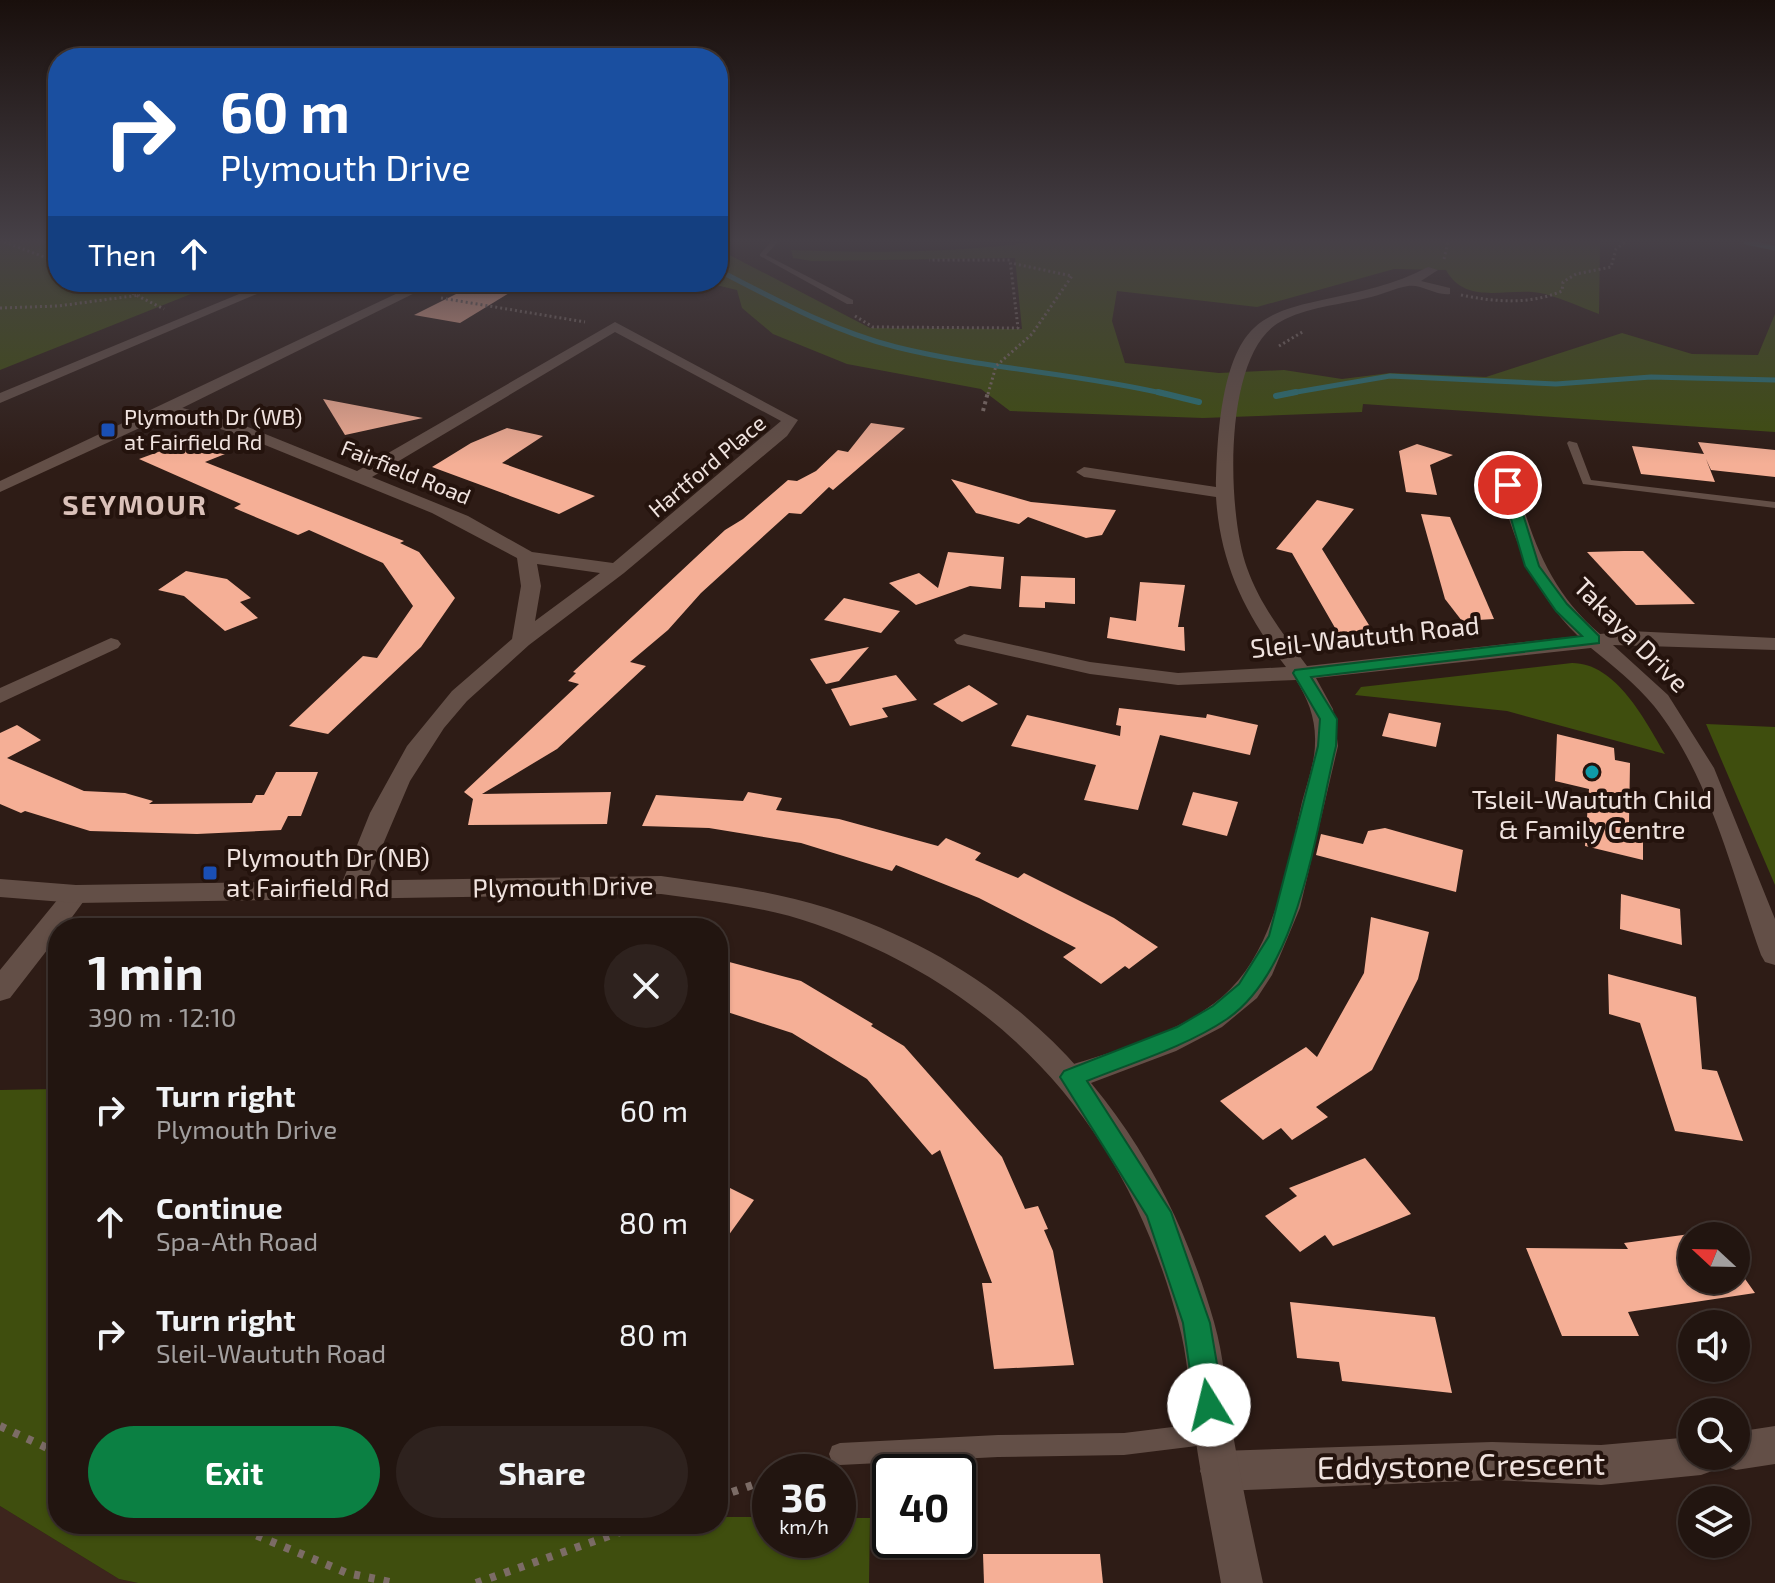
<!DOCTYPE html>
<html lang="en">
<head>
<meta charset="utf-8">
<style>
	:root { --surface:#221510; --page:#2e221e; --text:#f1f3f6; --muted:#a29f9f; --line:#3f3430; --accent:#0b8043 }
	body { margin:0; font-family:"Exo 2",sans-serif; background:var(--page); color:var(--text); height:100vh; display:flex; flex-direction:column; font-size:30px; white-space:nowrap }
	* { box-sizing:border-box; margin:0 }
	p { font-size:26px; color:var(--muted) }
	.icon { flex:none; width:44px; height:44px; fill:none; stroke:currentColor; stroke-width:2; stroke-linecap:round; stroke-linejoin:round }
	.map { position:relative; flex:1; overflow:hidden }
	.details { position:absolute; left:48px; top:918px; width:680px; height:616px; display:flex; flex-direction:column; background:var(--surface); border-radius:32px; box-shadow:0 2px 6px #0004,0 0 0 2px var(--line) }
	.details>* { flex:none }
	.banner { position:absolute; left:48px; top:48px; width:680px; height:244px; border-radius:32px; box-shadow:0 2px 6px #0004,0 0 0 2px var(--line); background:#1a4fa0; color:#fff; overflow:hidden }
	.needle { width:52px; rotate:292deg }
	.fabs { position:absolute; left:1678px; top:1222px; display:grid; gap:16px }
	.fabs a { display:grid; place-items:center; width:72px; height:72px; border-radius:50%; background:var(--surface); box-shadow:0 2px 6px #0004,0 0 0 2px var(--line); font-size:40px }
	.speed { position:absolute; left:752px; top:1454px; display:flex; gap:16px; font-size:40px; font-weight:700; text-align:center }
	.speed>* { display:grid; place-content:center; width:104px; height:104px; border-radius:50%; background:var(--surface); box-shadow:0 2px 6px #0004,0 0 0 2px var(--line); line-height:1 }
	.speed small { font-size:20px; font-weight:400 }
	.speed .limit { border:4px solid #111; border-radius:12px; background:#fff; color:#111 }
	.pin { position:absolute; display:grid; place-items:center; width:68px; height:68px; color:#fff; margin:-34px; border:4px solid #fff; border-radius:50%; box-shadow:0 2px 8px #0007 }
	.me { position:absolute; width:88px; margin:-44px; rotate:351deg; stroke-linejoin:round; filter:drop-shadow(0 0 6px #0008) }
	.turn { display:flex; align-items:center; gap:28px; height:168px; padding:0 40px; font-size:36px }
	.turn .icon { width:104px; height:104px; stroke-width:2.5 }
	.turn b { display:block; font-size:56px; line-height:68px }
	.then { display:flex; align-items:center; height:76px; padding:0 40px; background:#0003; gap:16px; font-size:30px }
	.round { display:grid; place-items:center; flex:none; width:84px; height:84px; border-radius:42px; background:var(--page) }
	.head { display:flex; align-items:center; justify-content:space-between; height:136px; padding:0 40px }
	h1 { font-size:48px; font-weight:700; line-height:60px }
	.primary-button { display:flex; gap:16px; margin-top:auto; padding:16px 40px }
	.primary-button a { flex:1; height:92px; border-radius:48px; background:var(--accent); color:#fff; font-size:32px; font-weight:700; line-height:92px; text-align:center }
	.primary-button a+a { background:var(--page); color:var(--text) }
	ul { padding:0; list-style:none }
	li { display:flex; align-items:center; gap:24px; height:112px; padding:0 40px }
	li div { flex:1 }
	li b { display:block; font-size:30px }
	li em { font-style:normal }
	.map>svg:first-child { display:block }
	.built { fill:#3d251d }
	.green { fill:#3f4e0e }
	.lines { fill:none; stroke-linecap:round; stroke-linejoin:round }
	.stream-far1 { stroke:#297376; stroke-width:5 }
	.stream { stroke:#297376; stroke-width:6 }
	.building { fill:#f5af96 }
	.path-far2 { stroke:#7c6c66; stroke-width:3; stroke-dasharray:2 3; stroke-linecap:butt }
	.path-far1 { stroke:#7c6c66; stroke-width:4; stroke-dasharray:3 4; stroke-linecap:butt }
	.path { stroke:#7c6c66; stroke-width:8; stroke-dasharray:6 9; stroke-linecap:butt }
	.service { fill:#634f47; fill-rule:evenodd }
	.minor { fill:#634f47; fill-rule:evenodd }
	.tertiary { fill:#634f47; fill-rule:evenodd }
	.secondary { fill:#634f47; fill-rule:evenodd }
	.route { fill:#0b8043; stroke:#07532c; stroke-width:2 }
	.transit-dot { fill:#1a4fb4; stroke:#24130d; stroke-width:3 }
	.culture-dot { fill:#0f9aa8; stroke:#24130d; stroke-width:3 }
	.labels { text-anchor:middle; stroke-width:8; stroke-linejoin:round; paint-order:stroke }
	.far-poi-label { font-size:22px; fill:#f0e3df; stroke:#24130d; text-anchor:start }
	.far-street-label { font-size:22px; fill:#f0e3df; stroke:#24130d }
	.street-label { font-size:26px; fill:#f0e3df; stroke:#24130d }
	.poi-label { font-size:26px; fill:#f0e3df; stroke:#24130d }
	.far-district-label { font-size:28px; font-weight:bold; letter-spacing:2px; fill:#dac1b9; stroke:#24130d }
	.near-street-label { font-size:32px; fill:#f0e3df; stroke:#24130d }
</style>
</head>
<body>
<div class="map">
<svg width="1775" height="1583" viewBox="0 0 1775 1583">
	<rect width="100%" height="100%" fill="#2e1c16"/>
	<path class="built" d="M0,1506L119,1579L138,1583H0Z"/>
	<g class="green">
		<path d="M0,242H58V282H221L0,370Z"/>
		<path d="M1034,242H1600L1599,314C1581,307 1563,299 1545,294C1511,285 1467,308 1446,270L1394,269L1257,307L1117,291L1112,321L1125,363L1219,373L1284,370L1342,379L1390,373L1486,377L1622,333L1692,354L1758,355L1775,314V432L1363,404L1362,412L1203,418L1010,411L981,389L847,364L773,334L742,308L737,290L703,282H718V249L870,328L1022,329L1015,258L812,261L793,258L791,250C873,253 953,253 1034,242Z"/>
		<path d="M1572,663C1616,663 1645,720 1665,754L1507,711L1355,695L1361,687Z"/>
		<path d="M1706,724L1775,727V885Z"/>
		<path d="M58,1089V1524H641L643,1530L659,1524H718V1517H770V1540H838V1518H870L869,1583H138L119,1579L0,1506V1090Z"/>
	</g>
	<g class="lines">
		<g class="stream-far1">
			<path d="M1746,242L1775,248"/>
			<path d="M718,270C776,300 833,331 896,347C985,369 1077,373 1166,394"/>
			<path d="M1285,394L1390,376L1556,384L1651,377L1775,380"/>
		</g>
		<g class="stream">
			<path d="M1158,392L1199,402"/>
			<path d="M1276,396L1296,392"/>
		</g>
	</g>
	<g class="building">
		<path d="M480,282H527L460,323L414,315Z"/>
		<path d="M323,399L423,418L345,435Z"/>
		<path d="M871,423L905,428L833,490L829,487L801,514L789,513L701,593L668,630L630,662L646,666L557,749L482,794L611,792L607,824L468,825L473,799L464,792L579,684L568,681L576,673L573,672L725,530L743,519L788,480L797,481L816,471L838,450L848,452Z"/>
		<path d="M507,428L543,436L502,463L595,496L559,514L432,467L471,443Z"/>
		<path d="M188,441L225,454L205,462L404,541L400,543L419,552L455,598L421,647L328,734L289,726L363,656L377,658L413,606L383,563L309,530L298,535L234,508L241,504L139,459Z"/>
		<path d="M1698,442L1775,450V477L1711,470L1706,459L1715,482L1641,474L1632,446L1704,454Z"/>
		<path d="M1417,444L1453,455L1430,465L1437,495L1406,492L1399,451Z"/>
		<path d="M951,479L1031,502L1116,510L1102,535L1086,538L1028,517L1019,524L976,513Z"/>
		<path d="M1317,500L1354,509L1322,549L1377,638L1342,640L1292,553L1276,549Z"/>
		<path d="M1421,514L1450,517L1494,619L1462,621L1445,599Z"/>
		<path d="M1624,551H1643L1695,604L1636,605L1587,552Z"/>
		<path d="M948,552L1004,557L1001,589L970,586L916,605L889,583L919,573L938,588Z"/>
		<path d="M186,571L227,579L251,598L240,602L258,618L225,631L184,596L158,590Z"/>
		<path d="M1021,576L1075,578V604L1045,602V608L1019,607Z"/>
		<path d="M1140,582L1185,585L1178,627H1184L1185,651L1107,638L1110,617L1136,621Z"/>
		<path d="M844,598L900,611L881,633L824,620Z"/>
		<path d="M869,647L839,681L826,684L810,659Z"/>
		<path d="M896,675L917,700L882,708L888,717L850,726L831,689Z"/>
		<path d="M969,685L998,704L962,722L933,704Z"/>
		<path d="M1119,708L1206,718L1207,714L1258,725L1250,755L1160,735L1138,810L1084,800L1096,765L1011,746L1027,715L1120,736L1121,726L1116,725Z"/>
		<path d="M1389,713L1441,723L1436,747L1382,736Z"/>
		<path d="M17,725L41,740L7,758L84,791L125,793L153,801L149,804L252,803L256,795H264L276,772H318L301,816H288L281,830L197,834L90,831L25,811L21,813L0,804V733Z"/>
		<path d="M1557,734L1614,748L1615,760L1630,763L1629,823L1643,827V860L1585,846L1589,789L1555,781Z"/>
		<path d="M748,792L782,798L776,810L839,819L938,846L946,838L981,853L975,860L1018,878L1024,873L1114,918L1158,947L1129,969L1125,966L1101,984L1063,957L1076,948L979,898L896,865L892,871L801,843L709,828L642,826L656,795L743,801Z"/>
		<path d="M1193,792L1238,802L1227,836L1182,825Z"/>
		<path d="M1385,828L1463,850L1456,892L1316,855L1321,834L1363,844L1368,831Z"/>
		<path d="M1621,894L1680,909L1682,945L1620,929Z"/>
		<path d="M1371,917L1429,932L1418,979L1372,1070L1316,1107L1328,1117L1292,1140L1281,1128L1263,1140L1220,1101L1306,1047L1317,1057L1364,973Z"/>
		<path d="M718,959L801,981L873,1024L871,1026L904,1046L1002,1157L1025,1209L1038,1206L1048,1229L1044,1230L1053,1251L1074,1365L994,1369L982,1283H992L940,1150L932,1155L867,1079L792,1033L718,1009Z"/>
		<path d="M1608,974L1696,997L1702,1069L1717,1071L1743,1141L1675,1131L1640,1023L1609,1014Z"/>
		<path d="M1365,1158L1411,1214L1333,1246L1325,1235L1300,1252L1265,1216L1297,1196L1289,1188Z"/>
		<path d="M718,1182L754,1200L718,1250Z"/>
		<path d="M1712,1231L1715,1236H1692V1280H1736V1266L1755,1293L1628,1312L1639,1336H1562L1526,1248L1628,1249L1624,1243Z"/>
		<path d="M1290,1302L1435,1317L1452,1393L1342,1381L1339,1362L1297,1358Z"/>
		<path d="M983,1554H1100L1103,1583H984Z"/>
	</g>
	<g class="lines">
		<g class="path-far2">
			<path d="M4,242L58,262"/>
			<path d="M1444,259L1448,242"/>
			<path d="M110,282L164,309"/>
			<path d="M1461,295C1496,302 1529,305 1562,291L1563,282L1576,274L1611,267L1616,249L1625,242"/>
			<path d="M441,298L585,322"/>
			<path d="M0,308L58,306L140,295"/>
			<path d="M855,316L873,327L1018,328L1010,260H929"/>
			<path d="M1279,346L1304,331"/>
			<path d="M988,394L996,366L1032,334L1072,276L1011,263"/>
		</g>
		<path class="path-far1" d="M983,411L988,392"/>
		<g class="path">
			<path d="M0,1426L58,1453"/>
			<path d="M790,1472L817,1463"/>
			<path d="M718,1497L770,1479"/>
			<path d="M229,1524L347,1573L395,1583"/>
			<path d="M476,1583L643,1524"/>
		</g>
		<g class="service">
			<path d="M771,242H778L766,255L853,300V304H847L760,256V254Z"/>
			<path d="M1569,441L1577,443L1591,480L1775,502V508L1583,484L1567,443Z"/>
			<path d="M1213,1422L1221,1425L1224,1433L1221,1441L1213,1444L1124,1455L998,1457L840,1465L832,1462L829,1454L832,1446L840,1443L998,1435L1124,1433Z"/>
		</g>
		<g class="minor">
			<path d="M1428,267L1438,270L1421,281L1450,288V294C1436,296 1422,284 1408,286C1395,288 1381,295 1367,298C1339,305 1306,307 1280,322C1222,354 1227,513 1247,568C1260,605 1284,635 1307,666L1578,636C1534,593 1515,544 1499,485L1508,480L1517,485C1533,544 1552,593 1600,634L1630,631L1775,638V650L1613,645L1668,695L1714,768L1775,919V965L1765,962L1761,955C1732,873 1710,776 1654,706C1636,684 1613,666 1591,648L1316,678L1333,709L1338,746L1300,908L1272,975L1257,998L1222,1027L1176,1051L1083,1086L1072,1089L1061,1086L1057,1077L1061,1068C1115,1051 1178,1034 1222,997C1275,952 1287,866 1302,802C1307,783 1315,762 1315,743C1316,719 1308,699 1296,680L1178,685L1090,674L957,644L954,640L964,634L1090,662L1178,673L1286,667C1246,616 1220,564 1216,497L1084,477L1076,472L1084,467L1216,487C1217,443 1220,359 1254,328C1272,311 1299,305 1322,300C1359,292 1394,285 1428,267Z"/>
			<path d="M615,322L798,420L787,436L624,573L529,645L467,701L444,728L410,781L361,896H343L339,890L370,813L407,746L452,691L512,639L521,586L517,558L432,513L253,440L164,410L172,405L243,425L357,471ZM615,332L781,421L613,563L532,552L468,516L372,477ZM537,564L600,573L535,621L541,586Z"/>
			<path d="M111,638L118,640L121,644L118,648L0,703V688Z"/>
			<path d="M76,885L85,888L89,894L64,928H58V936L10,998L0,1001V970L67,888Z"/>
			<path d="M1775,1426V1464L1736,1470L1722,1465L1720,1458L1715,1470L1701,1475L1601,1485L1492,1480L1220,1491L1206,1485L1200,1471L1206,1457L1220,1451L1492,1442L1601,1445L1692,1437V1456H1736V1432Z"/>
		</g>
		<g class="tertiary">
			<path d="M421,282H437L168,415L0,492V481Z"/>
			<path d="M661,876C717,884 773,891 827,908C1028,972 1157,1122 1214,1322C1224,1356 1226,1393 1232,1429C1241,1480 1252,1532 1263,1583H1221C1212,1531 1201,1480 1194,1428C1189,1392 1188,1356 1178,1321C1126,1127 1006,991 815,924C766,907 713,901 661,894L76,903L0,897V879L76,885Z"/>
		</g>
		<path class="secondary" d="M268,282H285L0,403V393Z"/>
	</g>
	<linearGradient id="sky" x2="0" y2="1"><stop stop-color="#190f0c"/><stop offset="0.52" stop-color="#464047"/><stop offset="1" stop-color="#464047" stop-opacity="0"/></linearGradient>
	<rect width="1775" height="464" fill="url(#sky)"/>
	<path class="route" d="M1508,481L1514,485L1539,566L1567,604L1599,636V643L1311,677L1337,719L1336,746C1316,828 1300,969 1227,1019C1185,1047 1134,1062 1087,1081L1171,1212L1210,1323L1224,1405L1219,1415L1209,1419L1199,1415L1195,1405L1183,1323L1147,1216L1060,1077L1064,1071L1177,1027L1213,1006L1239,984L1269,936L1318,746L1320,719L1293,673L1295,670L1582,636L1556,611L1525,566L1501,485Z"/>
	<g class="transit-dot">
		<rect x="100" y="422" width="16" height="16" rx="4"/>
		<rect x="202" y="865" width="16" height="16" rx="4"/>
	</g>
	<circle class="culture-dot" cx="1592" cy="772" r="8"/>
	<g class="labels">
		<g class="far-poi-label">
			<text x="124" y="425">Plymouth Dr (WB)<tspan x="124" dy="25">at Fairfield Rd</tspan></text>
		</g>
		<g class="far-street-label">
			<text transform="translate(707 466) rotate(-40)" y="8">Hartford Place</text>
			<text transform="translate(406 472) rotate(22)" y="8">Fairfield Road</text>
		</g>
		<g class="street-label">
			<text transform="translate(1631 635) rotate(45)" y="9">Takaya Drive</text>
			<text transform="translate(1365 637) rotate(-6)" y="9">Sleil-Waututh Road</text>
			<text transform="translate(563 887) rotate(-1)" y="9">Plymouth Drive</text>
		</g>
		<g class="poi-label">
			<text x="1592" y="809">Tsleil-Waututh Child<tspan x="1592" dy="30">&amp; Family Centre</tspan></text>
			<text x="226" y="867" text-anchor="start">Plymouth Dr (NB)<tspan x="226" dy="30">at Fairfield Rd</tspan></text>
		</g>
		<g class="far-district-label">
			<text x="135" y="515">SEYMOUR</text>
		</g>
		<g class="near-street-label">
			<text transform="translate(1461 1466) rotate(-1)" y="11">Eddystone Crescent</text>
		</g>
	</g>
</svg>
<div class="fabs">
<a><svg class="needle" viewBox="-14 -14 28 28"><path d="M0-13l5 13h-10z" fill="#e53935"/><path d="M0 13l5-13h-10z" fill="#a29f9f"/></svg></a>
<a><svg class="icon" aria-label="sound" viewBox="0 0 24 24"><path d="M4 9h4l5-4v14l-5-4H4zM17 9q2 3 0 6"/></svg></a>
<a><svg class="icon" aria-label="search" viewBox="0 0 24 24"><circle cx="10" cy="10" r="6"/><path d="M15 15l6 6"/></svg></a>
<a><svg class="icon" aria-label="layers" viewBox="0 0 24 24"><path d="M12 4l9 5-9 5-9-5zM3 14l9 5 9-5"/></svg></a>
</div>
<div class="speed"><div>36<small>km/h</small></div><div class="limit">40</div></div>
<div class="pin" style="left:1508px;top:485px;background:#d93025"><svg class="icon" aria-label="arrive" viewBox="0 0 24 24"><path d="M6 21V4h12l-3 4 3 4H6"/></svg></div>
<svg class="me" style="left:1209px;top:1405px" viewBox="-20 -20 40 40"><circle r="19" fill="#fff"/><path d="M0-13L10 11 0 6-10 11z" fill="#0b8043"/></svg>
<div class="banner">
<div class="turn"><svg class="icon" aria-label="right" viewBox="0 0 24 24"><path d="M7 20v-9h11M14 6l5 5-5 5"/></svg><div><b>60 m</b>Plymouth Drive</div></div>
<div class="then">Then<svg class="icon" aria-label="ahead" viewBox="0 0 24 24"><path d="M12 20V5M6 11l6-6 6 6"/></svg></div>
</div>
<section class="details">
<div class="head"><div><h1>1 min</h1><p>390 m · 12:10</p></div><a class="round"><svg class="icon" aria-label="close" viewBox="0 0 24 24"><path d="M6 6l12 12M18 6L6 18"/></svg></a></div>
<ul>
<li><svg class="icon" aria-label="right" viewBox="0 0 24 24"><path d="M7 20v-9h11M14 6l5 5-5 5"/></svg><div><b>Turn right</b><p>Plymouth Drive</p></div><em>60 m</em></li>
<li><svg class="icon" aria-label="ahead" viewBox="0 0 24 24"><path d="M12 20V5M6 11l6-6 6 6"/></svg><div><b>Continue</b><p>Spa-Ath Road</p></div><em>80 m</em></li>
<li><svg class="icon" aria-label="right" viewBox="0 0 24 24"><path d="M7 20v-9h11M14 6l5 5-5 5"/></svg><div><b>Turn right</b><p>Sleil-Waututh Road</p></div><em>80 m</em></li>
</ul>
<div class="primary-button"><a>Exit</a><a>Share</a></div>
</section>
</div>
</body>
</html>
